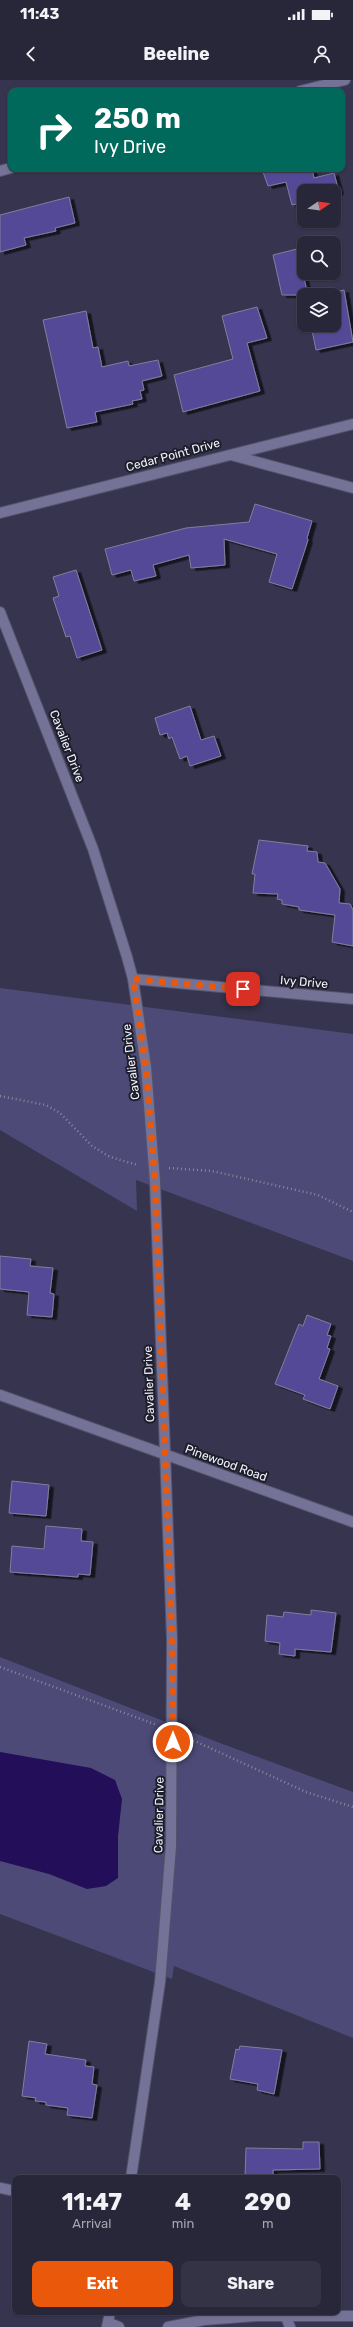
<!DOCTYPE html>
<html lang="en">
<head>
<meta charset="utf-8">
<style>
	:root { --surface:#28273a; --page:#343345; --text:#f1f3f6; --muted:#a5a5af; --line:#444454; --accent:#ea580c }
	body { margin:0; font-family:Rubik,sans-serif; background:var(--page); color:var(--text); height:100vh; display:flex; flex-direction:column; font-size:15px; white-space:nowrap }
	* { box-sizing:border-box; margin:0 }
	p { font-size:13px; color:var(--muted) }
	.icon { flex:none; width:22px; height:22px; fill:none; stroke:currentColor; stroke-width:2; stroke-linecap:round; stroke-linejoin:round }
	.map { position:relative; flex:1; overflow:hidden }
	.details { position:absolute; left:12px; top:2095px; width:329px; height:140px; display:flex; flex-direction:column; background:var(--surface); border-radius:8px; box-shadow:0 1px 3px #0004,0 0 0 1px var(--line) }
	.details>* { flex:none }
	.hud { position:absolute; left:8px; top:8px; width:337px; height:84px; border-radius:8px; box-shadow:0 1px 3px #0004,0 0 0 1px var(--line); background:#00695c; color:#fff; overflow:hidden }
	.needle { width:26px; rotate:77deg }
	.tools { position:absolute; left:297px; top:104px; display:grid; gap:8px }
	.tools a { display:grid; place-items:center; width:44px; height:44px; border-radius:8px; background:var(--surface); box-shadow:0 1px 3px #0004,0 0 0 1px var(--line); font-size:20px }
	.pin { position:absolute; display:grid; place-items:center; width:34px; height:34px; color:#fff; margin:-17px; border-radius:8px; box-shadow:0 2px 6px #0006 }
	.me { position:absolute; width:44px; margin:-22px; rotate:0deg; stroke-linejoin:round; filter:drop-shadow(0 0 3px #0008) }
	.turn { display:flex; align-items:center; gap:14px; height:84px; padding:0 20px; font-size:18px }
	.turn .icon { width:52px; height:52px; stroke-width:2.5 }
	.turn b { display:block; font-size:28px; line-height:34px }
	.eta { display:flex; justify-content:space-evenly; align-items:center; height:68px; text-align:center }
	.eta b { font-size:24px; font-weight:700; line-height:28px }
	.primary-button { display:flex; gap:8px; margin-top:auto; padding:8px 20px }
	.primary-button a { flex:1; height:46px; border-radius:8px; background:var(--accent); color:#fff; font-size:16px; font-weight:700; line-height:46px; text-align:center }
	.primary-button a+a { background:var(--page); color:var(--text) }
	.status { display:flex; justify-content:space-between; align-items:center; height:28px; padding:0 20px; background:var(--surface); direction:ltr }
	.status svg { height:11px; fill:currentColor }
	header { display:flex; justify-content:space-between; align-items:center; height:52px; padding:0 20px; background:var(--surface); font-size:18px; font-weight:700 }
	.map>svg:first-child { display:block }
	.grass { fill:#4d4a77 }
	.water { fill:#220e59 }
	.building { fill:#524896; stroke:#807f9d; filter:url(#shadow) }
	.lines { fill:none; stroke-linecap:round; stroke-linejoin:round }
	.minor-casing { stroke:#54526a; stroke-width:12 }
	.path { stroke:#89879c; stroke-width:2.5; stroke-dasharray:1 3; stroke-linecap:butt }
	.minor { stroke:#747397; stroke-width:10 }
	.route { stroke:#ea580c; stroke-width:7; stroke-dasharray:0 12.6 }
	.labels { text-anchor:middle; stroke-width:4; stroke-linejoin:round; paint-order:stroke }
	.street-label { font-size:12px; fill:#f1f1ff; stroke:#1e1e2a }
</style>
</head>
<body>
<div class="status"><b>11:43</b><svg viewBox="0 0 49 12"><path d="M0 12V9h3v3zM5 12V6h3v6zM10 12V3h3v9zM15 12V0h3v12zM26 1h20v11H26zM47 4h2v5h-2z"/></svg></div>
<header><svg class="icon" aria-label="back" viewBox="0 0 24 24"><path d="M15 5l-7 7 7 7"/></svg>Beeline<svg class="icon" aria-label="person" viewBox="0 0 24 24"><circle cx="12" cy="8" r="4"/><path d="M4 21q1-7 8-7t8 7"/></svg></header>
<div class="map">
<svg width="353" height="2247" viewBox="0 0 353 2247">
	<defs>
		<filter id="shadow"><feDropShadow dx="4.5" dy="2.5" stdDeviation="0" flood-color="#0009"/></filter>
	</defs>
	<rect width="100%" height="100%" fill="#36344e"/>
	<g class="grass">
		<path d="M0,908L353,954V1181L136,1100L137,1131L0,1050Z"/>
		<path d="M0,1577L220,1663L353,1712V1958L174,1886L172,1899L0,1834Z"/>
	</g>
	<path class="water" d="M0,1672L91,1688L115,1700L122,1719L118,1756V1798L106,1806L87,1809L49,1794L0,1781Z"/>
	<g class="building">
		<path d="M262,89H312L314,98L334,93L339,112L334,114V111H304V122L292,125L286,102L268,106Z"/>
		<path d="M69,117L75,143L55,148L56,151L24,158L26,165L0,172V135Z"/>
		<path d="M297,169L308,215H282L273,175Z"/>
		<path d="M344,210L353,262L316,270L311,245H334V215H321Z"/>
		<path d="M257,227L267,258L247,263L260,311L183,332L174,295L233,279L222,236Z"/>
		<path d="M86,231L93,268L98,267L102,287L128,281L129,286L158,280L162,296L142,301L144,310L140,311L142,319L132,321L133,324L95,332L97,342L67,348L43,240Z"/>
		<path d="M255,424L312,441L307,458L308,460L292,509L269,502L277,474L224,459L225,485L191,488L189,475L153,485L156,496L134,501L131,490L112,495L105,469L186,448L249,442Z"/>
		<path d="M76,490L102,570L77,578L70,556L66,557L53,518L59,516L53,497Z"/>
		<path d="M190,626L201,660L214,656L221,676L190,686L187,676L180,679L172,657L169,659L167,653L160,655L155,638Z"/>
		<path d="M259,760L308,766L307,771L317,772L318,782L325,783L340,809L339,823L350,824L353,830V866L332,862L335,835L299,830V827L282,824V820L277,819L278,814L253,813L255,794H252Z"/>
		<path d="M0,1176L31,1179L30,1186L53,1188L50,1213L54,1214L52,1237L27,1235L29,1212L0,1209Z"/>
		<path d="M307,1235L331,1244L327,1255L331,1256L327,1268L330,1269L319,1299L338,1306L330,1329L303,1319L305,1315L275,1304L299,1244L303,1246Z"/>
		<path d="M12,1401L49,1405L46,1436L9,1433Z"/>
		<path d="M46,1446L82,1449L81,1461L93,1462L90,1495L78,1494V1497L10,1492L12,1466L44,1469Z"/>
		<path d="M311,1530L336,1533L331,1572L295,1569V1576L279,1574L280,1563L265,1561L267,1535L283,1537L284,1532L311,1535Z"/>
		<path d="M29,1961L47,1964L45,1974L86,1980L85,1986L94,1987L92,2004L97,2005L92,2038L67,2035L68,2028L46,2025V2022L35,2021L36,2018L22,2016Z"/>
		<path d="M240,1966L282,1970L274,2014L257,2010L258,2004L230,1999L236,1969L239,1970Z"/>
		<path d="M303,2062H319L320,2089L273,2090V2097H245L246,2068L303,2069Z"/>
	</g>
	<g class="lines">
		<defs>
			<g id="minor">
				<path d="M300,11L345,0"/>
				<path d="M0,91L11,88"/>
				<path d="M231,375L353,408"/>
				<path d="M0,433L353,344"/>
				<path d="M0,532L93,769L127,877L133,899L146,987L155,1102L172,1560L171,1766L160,1902L131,2098"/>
				<path d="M133,899L353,919"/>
				<path d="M0,1315L353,1442"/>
				<path d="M0,2108L15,2111"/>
				<path d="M285,2235L290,2247"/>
				<path d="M109,2243L119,2247"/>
				<path d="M107,2247L110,2232"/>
				<path d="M168,2247L204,2240L256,2236H353"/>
			</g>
		</defs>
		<use href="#minor" class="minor-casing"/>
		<g class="path">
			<path d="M0,1016L46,1025L60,1033L92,1066L110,1077L138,1085"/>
			<path d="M169,1088L212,1091L318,1115L353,1132"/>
			<path d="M0,1587L157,1645"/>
			<path d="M186,1657L306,1712L353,1727"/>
		</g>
		<use href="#minor" class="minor"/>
	</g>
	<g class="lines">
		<path class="route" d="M173,1662L172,1560L155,1102L146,988L133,899L243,909"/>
	</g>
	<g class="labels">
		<g class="street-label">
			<text transform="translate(173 375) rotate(-15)" y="4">Cedar Point Drive</text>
			<text transform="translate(67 666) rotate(69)" y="4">Cavalier Drive</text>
			<text transform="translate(304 902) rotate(5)" y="4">Ivy Drive</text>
			<text transform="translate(131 982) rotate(-97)" y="4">Cavalier Drive</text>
			<text transform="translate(149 1304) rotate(-92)" y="4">Cavalier Drive</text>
			<text transform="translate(226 1383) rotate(20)" y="4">Pinewood Road</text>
			<text transform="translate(159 1735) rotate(-89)" y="4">Cavalier Drive</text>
		</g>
	</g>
</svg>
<div class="tools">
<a><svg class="needle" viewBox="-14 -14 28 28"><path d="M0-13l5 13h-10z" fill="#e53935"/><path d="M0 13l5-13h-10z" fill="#a5a5af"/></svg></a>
<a><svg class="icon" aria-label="search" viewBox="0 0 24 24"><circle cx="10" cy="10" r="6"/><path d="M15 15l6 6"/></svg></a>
<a><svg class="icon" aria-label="layers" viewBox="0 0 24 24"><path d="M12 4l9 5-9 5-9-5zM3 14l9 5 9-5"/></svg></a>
</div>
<div class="pin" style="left:243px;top:909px;background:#d93025"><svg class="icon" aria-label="arrive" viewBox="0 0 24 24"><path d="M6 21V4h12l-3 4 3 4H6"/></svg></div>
<svg class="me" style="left:173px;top:1662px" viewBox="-20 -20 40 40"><circle r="17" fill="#ea580c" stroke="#fff" stroke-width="3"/><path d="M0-11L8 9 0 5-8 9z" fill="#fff"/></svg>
<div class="hud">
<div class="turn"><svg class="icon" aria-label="right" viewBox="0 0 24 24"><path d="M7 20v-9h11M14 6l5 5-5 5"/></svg><div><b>250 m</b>Ivy Drive</div></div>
</div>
<section class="details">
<div class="eta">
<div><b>11:47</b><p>Arrival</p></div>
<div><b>4</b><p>min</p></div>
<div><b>290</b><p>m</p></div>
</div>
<div class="primary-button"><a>Exit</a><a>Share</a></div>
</section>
</div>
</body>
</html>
